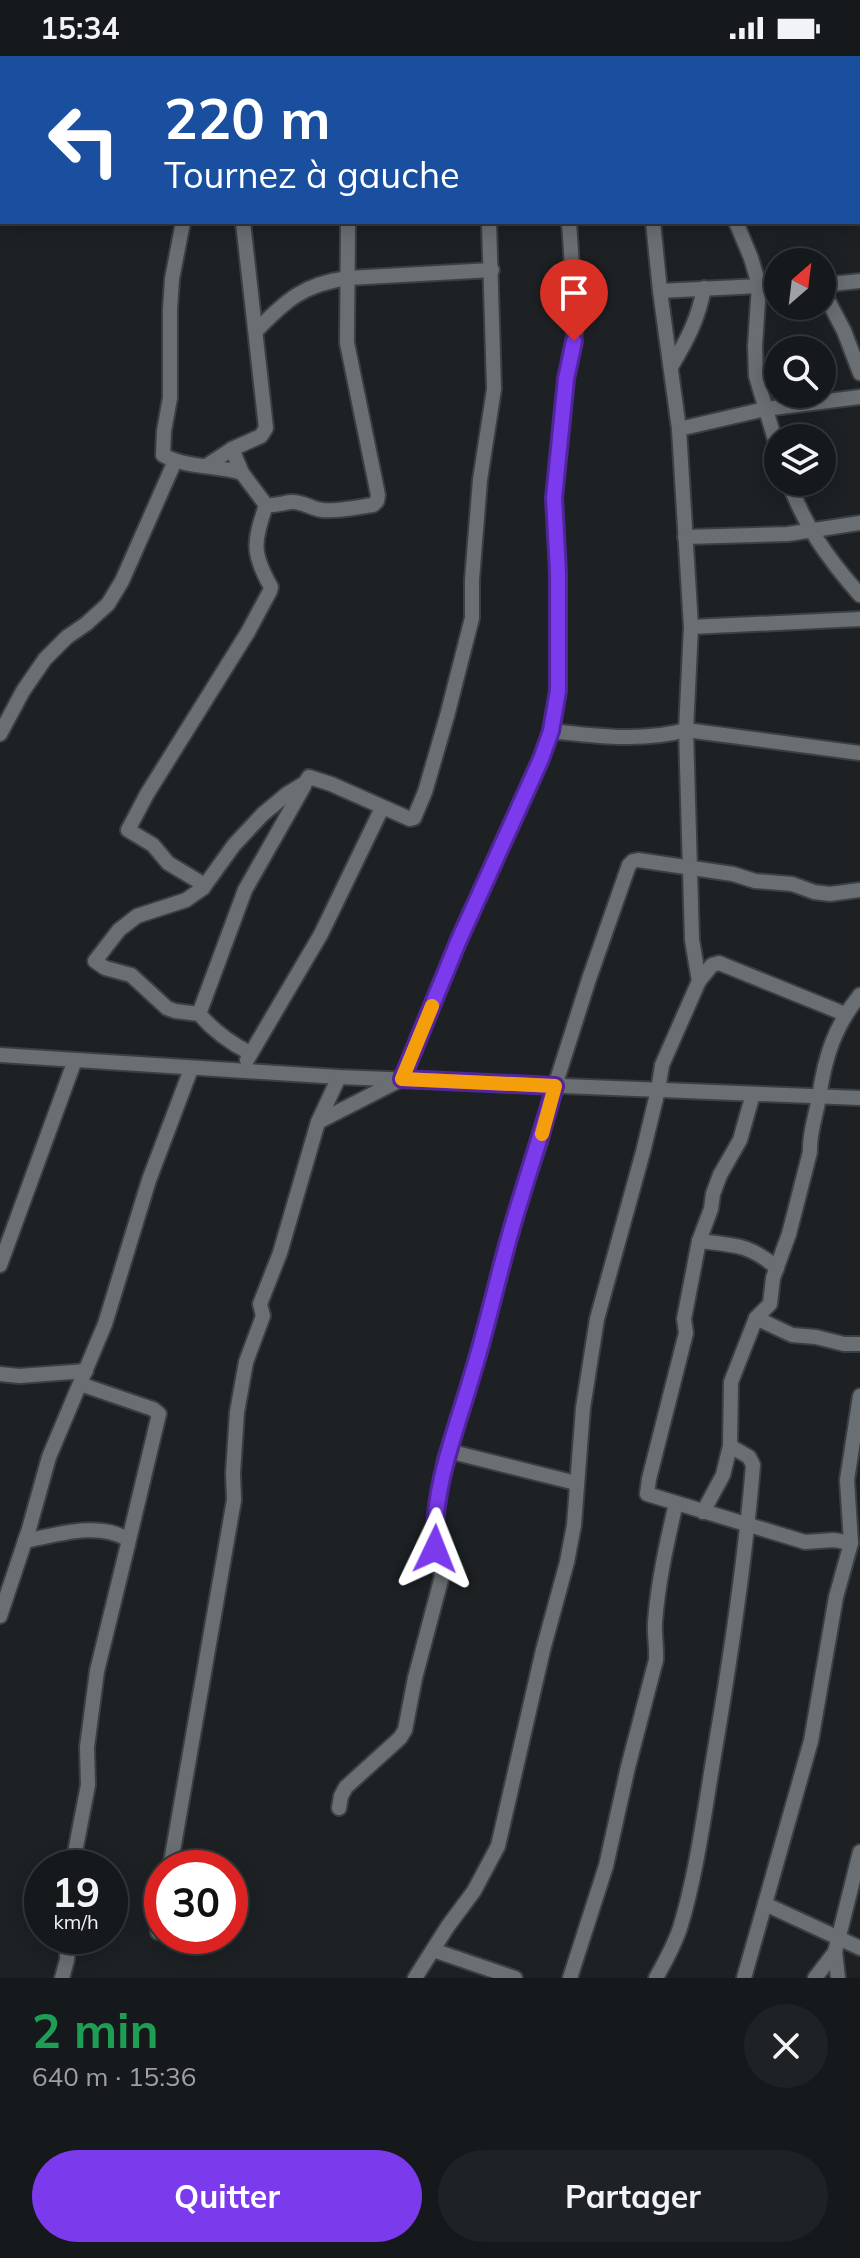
<!DOCTYPE html>
<html lang="fr">
<head>
<meta charset="utf-8">
<style>
	:root { --surface:#16191b; --page:#1f2224; --text:#f1f3f6; --muted:#9ea0a3; --line:#35383a; --accent:#7c3aed }
	body { margin:0; font-family:Mulish,sans-serif; background:var(--page); color:var(--text); height:100vh; display:flex; flex-direction:column; font-size:30px; white-space:nowrap }
	* { box-sizing:border-box; margin:0 }
	p { font-size:26px; color:var(--muted) }
	.icon { flex:none; width:44px; height:44px; fill:none; stroke:currentColor; stroke-width:2; stroke-linecap:round; stroke-linejoin:round }
	.map { position:relative; height:1922px; overflow:hidden }
	.side { display:flex; flex-direction:column; background:var(--surface); flex:1 }
	.side>* { flex:none }
	.hud { position:absolute; left:0px; top:0px; width:860px; height:168px; box-shadow:0 4px 20px #0003,0 0 0 2px var(--line); background:#1a4fa0; color:#fff; overflow:hidden }
	.needle { width:52px; rotate:28deg }
	.tools { position:absolute; left:764px; top:192px; display:grid; gap:16px }
	.tools a { display:grid; place-items:center; width:72px; height:72px; border-radius:50%; background:var(--surface); box-shadow:0 4px 20px #0003,0 0 0 2px var(--line); font-size:40px }
	.speed { position:absolute; left:24px; top:1794px; display:flex; gap:16px; font-size:40px; font-weight:700; text-align:center }
	.speed>* { display:grid; place-content:center; width:104px; height:104px; border-radius:50%; background:var(--surface); box-shadow:0 4px 20px #0003,0 0 0 2px var(--line); line-height:1 }
	.speed small { font-size:20px; font-weight:400 }
	.speed .limit { border:12px solid #d22; background:#fff; color:#111 }
	.pin { position:absolute; display:grid; place-items:center; width:68px; height:68px; color:#fff; margin:-82px -34px; border-radius:50% 50% 50% 0; rotate:-45deg; box-shadow:0 0 8px #0007 }
	.pin .icon { rotate:45deg }
	.me { position:absolute; width:88px; margin:-44px; rotate:2deg; stroke-linejoin:round; filter:drop-shadow(0 0 6px #0008) }
	.turn { display:flex; align-items:center; gap:28px; height:168px; padding:0 32px; font-size:36px }
	.turn .icon { width:104px; height:104px; stroke-width:2.5 }
	.turn b { display:block; font-size:56px; line-height:68px }
	.round { display:grid; place-items:center; flex:none; width:84px; height:84px; border-radius:42px; background:var(--page) }
	.headline { display:flex; align-items:center; justify-content:space-between; height:136px; padding:0 32px }
	h1 { font-size:48px; font-weight:700; line-height:60px; color:#1e9e55 }
	.button { display:flex; gap:16px; margin-top:auto; padding:16px 32px }
	.button a { flex:1; height:92px; border-radius:48px; background:var(--accent); color:#fff; font-size:32px; font-weight:700; line-height:92px; text-align:center }
	.button a+a { background:var(--page); color:var(--text) }
	.status { display:flex; justify-content:space-between; align-items:center; height:56px; padding:0 40px; background:var(--surface); direction:ltr }
	.status svg { height:22px; fill:currentColor }
	.map>svg:first-child { display:block }
	.lines { fill:none; stroke-linecap:round; stroke-linejoin:round }
	.minor-casing { stroke:#3c3f42; stroke-width:18 }
	.minor { stroke:#6a6f73; stroke-width:14 }
	.route-casing { stroke:#51269a; stroke-width:20 }
	.route { stroke:#7c3aed; stroke-width:14 }
	.slow { stroke:#f59e0b; stroke-width:14 }
</style>
</head>
<body>
<div class="status"><b>15:34</b><svg viewBox="0 0 49 12"><path d="M0 12V9h3v3zM5 12V6h3v6zM10 12V3h3v9zM15 12V0h3v12zM26 1h20v11H26zM47 4h2v5h-2z"/></svg></div>
<div class="map">
<svg width="860" height="1922" viewBox="0 0 860 1922">
	<rect width="100%" height="100%" fill="#1d2124"/>
	<g class="lines">
		<defs>
			<g id="minor">
				<path d="M232,0V2"/>
				<path d="M347,0V2"/>
				<path d="M485,0V2"/>
				<path d="M679,0L681,2"/>
				<path d="M718,0L719,2"/>
				<path d="M450,2L452,0"/>
				<path d="M641,2V0"/>
				<path d="M858,6H860"/>
				<path d="M858,118H860"/>
				<path d="M183,166L172,223L170,254V342L164,375L163,399C185,412 217,409 242,417"/>
				<path d="M653,166L660,235L679,373L691,571L686,674L692,884L699,925"/>
				<path d="M736,166L751,202L759,229L755,290L756,320L778,394"/>
				<path d="M822,229L860,225"/>
				<path d="M822,233L844,275L860,317"/>
				<path d="M660,235L778,229"/>
				<path d="M256,275C286,244 304,228 348,222L492,214"/>
				<path d="M671,311C687,284 698,264 704,232"/>
				<path d="M679,373L765,353L860,341"/>
				<path d="M232,393L242,417L266,449C276,450 282,447 291,446C303,445 311,453 322,454C338,456 357,451 373,449L377,445L378,439L347,287L348,166"/>
				<path d="M206,410L232,393L261,380L266,372L243,166"/>
				<path d="M789,426C804,470 830,505 860,539"/>
				<path d="M685,481L788,478L860,467"/>
				<path d="M691,571L860,563"/>
				<path d="M551,675C594,680 643,686 686,674L860,697"/>
				<path d="M0,678L23,635L45,603L67,581L86,568L108,548L122,525L175,405"/>
				<path d="M203,832L198,825L168,807L153,789L128,774L147,738L248,576L270,535L271,531C251,496 254,486 266,449"/>
				<path d="M199,958L245,834L304,730"/>
				<path d="M250,997C230,987 214,975 199,958L175,955L167,952L131,919L105,912L95,905L119,874L137,860L186,844L203,832L234,789L263,758L287,738L305,727L309,721L331,728L410,763L414,762L425,736L447,660L472,562V524L480,424L494,333L489,166"/>
				<path d="M0,999L339,1021L860,1042"/>
				<path d="M247,1004L321,878L382,752"/>
				<path d="M753,1038L740,1084L720,1119L713,1138L711,1153L699,1185L684,1263L686,1277L649,1423L647,1438L805,1486L834,1484L851,1487"/>
				<path d="M318,1066L402,1023L458,886L541,703L551,675L558,635V516L554,442L566,323L576,271L569,166"/>
				<path d="M699,1185C734,1189 749,1188 777,1212"/>
				<path d="M0,1209L75,1004"/>
				<path d="M756,1262L792,1279L816,1281L844,1288H860"/>
				<path d="M0,1318L19,1320L86,1315"/>
				<path d="M80,1328L153,1353L159,1358L128,1488"/>
				<path d="M448,1395L576,1427"/>
				<path d="M703,1456L723,1419L730,1390L731,1326L756,1262L770,1248L773,1222L789,1178L810,1096C809,1077 816,1060 819,1041C825,1001 834,971 860,939"/>
				<path d="M25,1485C56,1479 98,1465 127,1483L128,1488L97,1615L87,1691L88,1729L72,1812"/>
				<path d="M0,1560L29,1473L49,1401L105,1268L149,1124L191,1013"/>
				<path d="M339,1752L341,1740L346,1731L400,1682L405,1674L415,1622L442,1520L435,1493L434,1472L445,1403L473,1317L515,1159L540,1086L555,1030L589,923L629,809L633,805L638,804L733,818L755,825L792,828L814,836L830,838L860,834"/>
				<path d="M170,1812L234,1444L233,1417L237,1356L246,1306L263,1260L260,1248L280,1197L318,1066L339,1021"/>
				<path d="M765,1848L860,1892"/>
				<path d="M158,1876L162,1856"/>
				<path d="M433,1894L515,1922"/>
				<path d="M835,1896L838,1922"/>
				<path d="M62,1922L67,1904L68,1880"/>
				<path d="M415,1922L448,1870L474,1835L498,1790L543,1594L567,1506L574,1469L583,1352L597,1263L643,1096L658,1034L662,1009L699,925L712,909L719,907L845,958"/>
				<path d="M570,1922L606,1810L628,1711L656,1604C657,1591 654,1579 655,1566C658,1526 667,1486 676,1447"/>
				<path d="M656,1922C665,1906 674,1890 680,1872C696,1820 704,1759 713,1705C730,1606 745,1508 753,1409L749,1401L730,1390"/>
				<path d="M744,1922L811,1685L836,1541L851,1487L847,1424L860,1340"/>
				<path d="M815,1922L835,1896L860,1796"/>
			</g>
		</defs>
		<use href="#minor" class="minor-casing"/>
		<use href="#minor" class="minor"/>
	</g>
	<g class="lines">
		<defs>
			<path id="route" d="M435,1493C432,1431 456,1375 473,1316C489,1264 500,1210 516,1158C529,1115 543,1073 555,1030L402,1023L458,886L541,703L551,675L558,635V516L554,442L566,323L574,285"/>
		</defs>
		<use href="#route" class="route-casing"/>
		<use href="#route" class="route"/>
		<path class="slow" d="M432,950L402,1023L555,1030L542,1078"/>
	</g>
</svg>
<div class="tools">
<a><svg class="needle" viewBox="-14 -14 28 28"><path d="M0-13l5 13h-10z" fill="#e53935"/><path d="M0 13l5-13h-10z" fill="#9ea0a3"/></svg></a>
<a><svg class="icon" aria-label="search" viewBox="0 0 24 24"><circle cx="10" cy="10" r="6"/><path d="M15 15l6 6"/></svg></a>
<a><svg class="icon" aria-label="layers" viewBox="0 0 24 24"><path d="M12 4l9 5-9 5-9-5zM3 14l9 5 9-5"/></svg></a>
</div>
<div class="speed"><div>19<small>km/h</small></div><div class="limit">30</div></div>
<div class="pin" style="left:574px;top:285px;background:#d93025"><svg class="icon" aria-label="arrive" viewBox="0 0 24 24"><path d="M6 21V4h12l-3 4 3 4H6"/></svg></div>
<svg class="me" style="left:435px;top:1493px" viewBox="-20 -20 40 40"><path d="M0-17L14 15 0 8-14 15z" fill="#7c3aed" stroke="#fff" stroke-width="4"/></svg>
<div class="hud">
<div class="turn"><svg class="icon" aria-label="left" viewBox="0 0 24 24"><path d="M17 20v-9H6M10 6l-5 5 5 5"/></svg><div><b>220 m</b>Tournez à gauche</div></div>
</div>
</div>
<section class="side">
<div class="headline"><div><h1>2 min</h1><p>640 m · 15:36</p></div><a class="round"><svg class="icon" aria-label="close" viewBox="0 0 24 24"><path d="M6 6l12 12M18 6L6 18"/></svg></a></div>
<div class="button"><a>Quitter</a><a>Partager</a></div>
</section>
</body>
</html>
